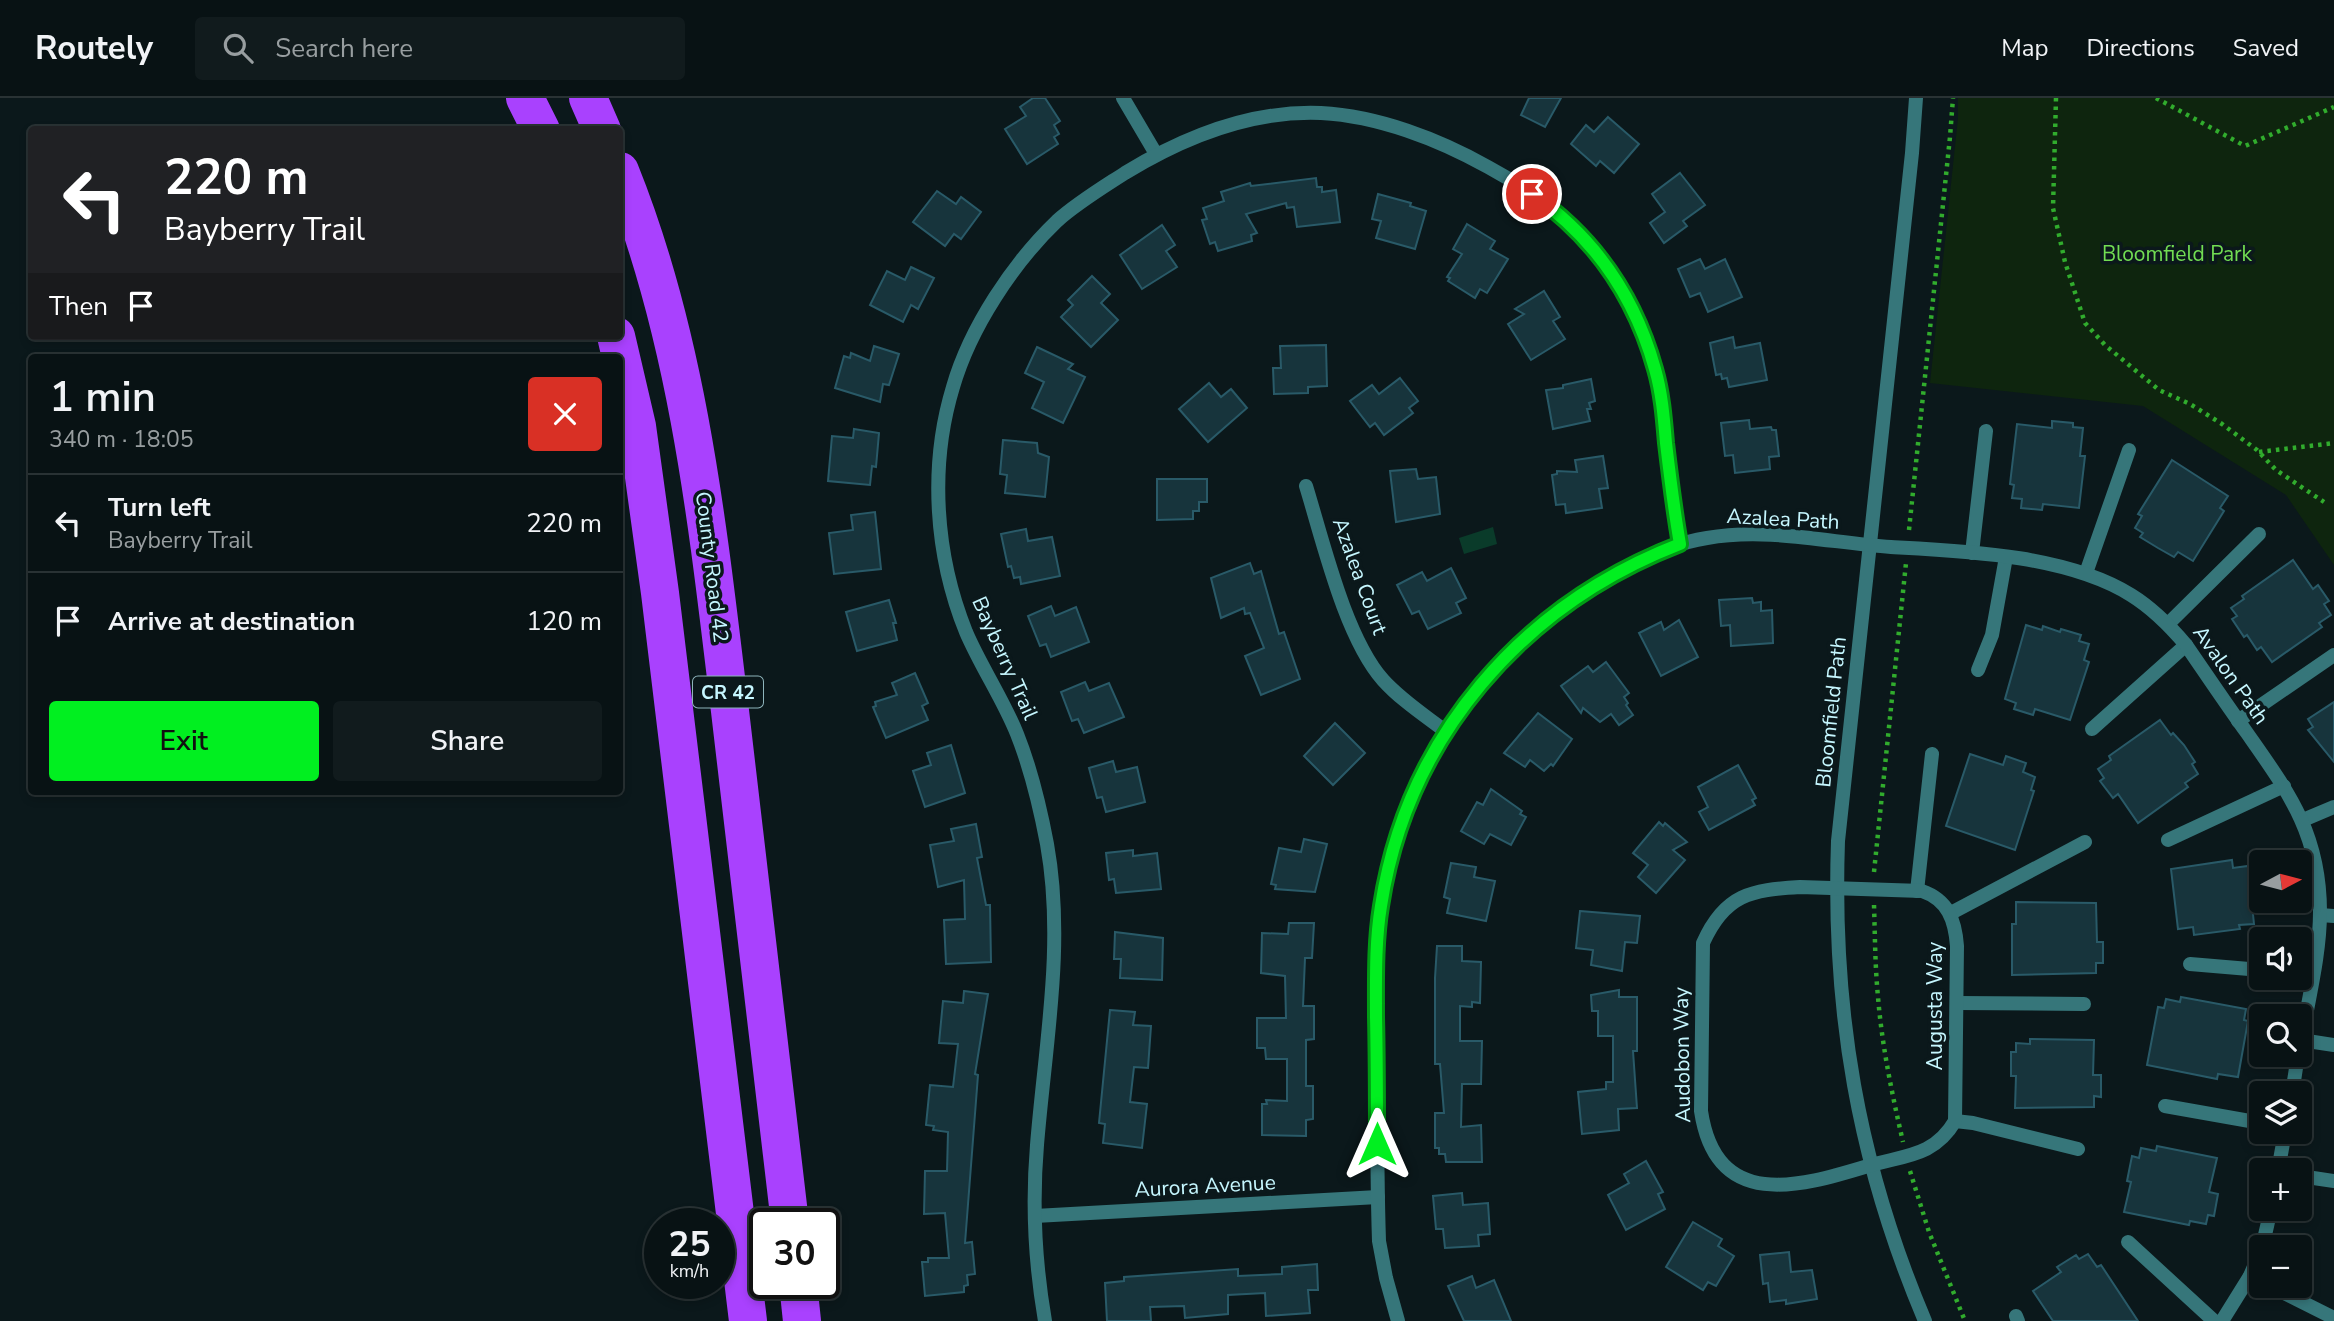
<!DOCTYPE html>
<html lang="en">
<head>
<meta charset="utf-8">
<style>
	:root { --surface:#081214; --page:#111b1d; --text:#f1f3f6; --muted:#989ea0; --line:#293234; --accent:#01ef20 }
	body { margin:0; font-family:"Nunito Sans",sans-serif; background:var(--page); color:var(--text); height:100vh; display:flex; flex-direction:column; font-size:26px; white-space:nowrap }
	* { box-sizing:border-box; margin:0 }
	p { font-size:23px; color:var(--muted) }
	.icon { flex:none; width:38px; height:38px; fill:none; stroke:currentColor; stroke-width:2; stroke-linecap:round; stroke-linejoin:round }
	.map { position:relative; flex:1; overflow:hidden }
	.details { position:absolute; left:28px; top:256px; width:595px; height:441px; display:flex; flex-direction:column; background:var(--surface); border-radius:7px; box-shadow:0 4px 10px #0003,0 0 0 2px var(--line) }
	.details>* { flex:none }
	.guide { position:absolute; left:28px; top:28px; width:595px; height:214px; border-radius:7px; box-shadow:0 4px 10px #0003,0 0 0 2px var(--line); background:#202124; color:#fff; overflow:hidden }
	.needle { width:46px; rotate:83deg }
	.controls { position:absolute; left:2249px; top:752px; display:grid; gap:14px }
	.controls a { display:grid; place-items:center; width:63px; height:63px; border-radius:7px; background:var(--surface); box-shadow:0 4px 10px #0003,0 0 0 2px var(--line); font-size:35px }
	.speed { position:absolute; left:644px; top:1110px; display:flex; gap:14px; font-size:35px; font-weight:700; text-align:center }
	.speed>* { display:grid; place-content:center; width:91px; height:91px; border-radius:50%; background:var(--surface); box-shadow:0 4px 10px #0003,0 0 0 2px var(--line); line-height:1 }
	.speed small { font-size:18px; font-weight:400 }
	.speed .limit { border:4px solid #111; border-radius:10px; background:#fff; color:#111 }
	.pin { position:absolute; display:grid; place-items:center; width:60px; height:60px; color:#fff; margin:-30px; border:4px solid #fff; border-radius:50%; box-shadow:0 2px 7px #0007 }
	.me { position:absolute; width:77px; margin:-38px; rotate:0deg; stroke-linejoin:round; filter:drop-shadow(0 0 5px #0008) }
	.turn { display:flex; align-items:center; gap:24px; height:147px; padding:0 21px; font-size:32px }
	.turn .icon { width:91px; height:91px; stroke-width:2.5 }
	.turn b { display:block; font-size:49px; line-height:60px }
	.then { display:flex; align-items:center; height:66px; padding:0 21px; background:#0003; gap:14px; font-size:26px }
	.round { display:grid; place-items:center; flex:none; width:74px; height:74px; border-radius:7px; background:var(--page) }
	.headline { display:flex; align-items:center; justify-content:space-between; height:119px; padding:0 21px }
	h1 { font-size:42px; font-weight:600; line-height:52px }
	.primary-button { display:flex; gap:14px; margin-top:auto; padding:14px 21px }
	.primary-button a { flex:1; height:80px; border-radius:7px; background:var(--accent); color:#111; font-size:28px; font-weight:600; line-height:80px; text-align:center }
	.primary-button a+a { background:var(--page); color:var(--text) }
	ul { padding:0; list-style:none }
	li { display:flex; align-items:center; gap:21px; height:98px; padding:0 21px; border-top:2px solid var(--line) }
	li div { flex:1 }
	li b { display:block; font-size:26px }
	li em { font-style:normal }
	header { display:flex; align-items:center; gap:42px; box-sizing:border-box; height:98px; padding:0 35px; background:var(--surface); border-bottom:2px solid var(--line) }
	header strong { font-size:33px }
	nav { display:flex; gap:38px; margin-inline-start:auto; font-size:24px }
	.search { width:490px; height:63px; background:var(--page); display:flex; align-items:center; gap:18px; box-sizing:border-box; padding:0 24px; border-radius:7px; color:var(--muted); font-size:26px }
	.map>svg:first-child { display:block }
	.green { fill:#0e250e }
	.water { fill:#0a3b2a }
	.building { fill:#17343c; stroke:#295a68; stroke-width:2 }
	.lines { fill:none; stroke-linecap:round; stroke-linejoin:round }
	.path { stroke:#31ac2d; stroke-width:4.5; stroke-dasharray:3.5 5; stroke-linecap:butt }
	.lane { stroke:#36767a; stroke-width:14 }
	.street { stroke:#36767a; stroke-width:14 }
	.highway { stroke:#a941fe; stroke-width:38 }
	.route-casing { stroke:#019b15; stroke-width:18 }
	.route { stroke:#01ef20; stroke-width:12 }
	.labels { text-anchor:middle; stroke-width:7; stroke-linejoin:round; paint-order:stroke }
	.shield { fill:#0b181b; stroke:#8eb4bb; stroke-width:2 }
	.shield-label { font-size:19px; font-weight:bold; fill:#c6f7ff }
	.park-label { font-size:21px; fill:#72dd53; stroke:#0b181b }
	.street-label { font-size:21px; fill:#c6f7ff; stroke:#0b181b }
</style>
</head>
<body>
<header>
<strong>Routely</strong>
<div class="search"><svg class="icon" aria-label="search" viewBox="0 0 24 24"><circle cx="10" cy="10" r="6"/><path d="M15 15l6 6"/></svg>Search here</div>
<nav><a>Map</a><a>Directions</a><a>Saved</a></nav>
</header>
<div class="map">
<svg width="2334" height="1223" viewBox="0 0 2334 1223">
	<rect width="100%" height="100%" fill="#0b181b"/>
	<path class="green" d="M1958,0H2334V467L2286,397L2143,308L1930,285L1958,20Z"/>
	<path class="water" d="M1493,429L1497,446L1464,456L1459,440Z"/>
	<g class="building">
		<path d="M1033,0H1045L1060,23L1054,27L1059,36L1054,39L1058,46L1027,66L1005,31L1026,18L1020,9Z"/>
		<path d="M1529,0H1561L1545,29L1521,17Z"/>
		<path d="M1608,19L1639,46L1614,75L1600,63L1596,68L1571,46L1586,27L1594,34Z"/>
		<path d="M1680,75L1705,107L1683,123L1687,128L1664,145L1650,125L1665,114L1652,96Z"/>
		<path d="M1316,80L1317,89H1322V94L1336,92L1340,124L1297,129L1294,109L1287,110L1286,105L1246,116L1257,135L1251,137L1252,143L1218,153L1215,144L1210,146L1202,122L1207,121L1203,110L1224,103L1221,94L1250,85L1251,88Z"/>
		<path d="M937,93L956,106L961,99L981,114L961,141L954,136L945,148L913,124Z"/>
		<path d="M1378,96L1411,105L1410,108L1426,113L1415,151L1376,140L1381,123L1372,121Z"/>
		<path d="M1467,126L1495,143L1490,151L1508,161L1487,195L1480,191L1475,200L1448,183L1450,180L1447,179L1462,156L1453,151Z"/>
		<path d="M1162,127L1175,147L1166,153L1177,169L1142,191L1120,157Z"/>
		<path d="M1700,161L1705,171L1725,161L1742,199L1708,214L1700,195L1690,199L1678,171Z"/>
		<path d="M911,169L934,180L918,211L911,207L903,224L870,207L887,173L905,182Z"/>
		<path d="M1092,178L1110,196L1101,205L1118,222L1091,249L1061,219L1073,207L1068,202Z"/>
		<path d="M1544,193L1560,219L1553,223L1565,241L1531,262L1508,226L1524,216L1515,211Z"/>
		<path d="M1733,239L1735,250L1760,245L1767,282L1729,289L1727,280L1722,281L1721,276L1716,277L1710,245Z"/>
		<path d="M1326,247L1327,288L1308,289V295L1274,296L1273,270H1281L1280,248Z"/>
		<path d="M874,248L899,256L889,287L883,286L880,304L835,290L844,258L850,260L851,255L870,263Z"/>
		<path d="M1037,249L1073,266L1068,271L1085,279L1063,325L1032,310L1044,284L1025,275Z"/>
		<path d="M1400,280L1418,303L1409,310L1413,315L1384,337L1375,325L1370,329L1350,303L1372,287L1379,296Z"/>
		<path d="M1591,281L1595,303L1589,305L1591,311H1587L1590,323L1553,331L1546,292L1563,290V287Z"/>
		<path d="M1209,285L1221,299L1231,291L1247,310L1208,344L1179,311Z"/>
		<path d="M1749,322L1750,331L1771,329L1772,332H1776L1779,358L1769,359L1770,371L1735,375L1733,357L1725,358L1721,325Z"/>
		<path d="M2052,323L2073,325V329L2083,330L2080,358H2085L2079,410L2043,406L2042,412L2021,410L2022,401L2012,400L2014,387L2010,386L2017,326L2052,330Z"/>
		<path d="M854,331L879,335L876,369L872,368L870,387L828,383L832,338L853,340Z"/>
		<path d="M1003,342L1037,345L1038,355L1049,359L1045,399L1005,395L1007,377L1000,376Z"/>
		<path d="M1603,358L1608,390L1599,391L1602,410L1566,415L1565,406L1556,407L1552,377L1557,376V373L1577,374L1575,362Z"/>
		<path d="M2172,362L2228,398L2220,410L2224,413L2193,463L2178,454L2174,459L2158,450L2140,439L2143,435L2135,430L2142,418L2138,416Z"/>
		<path d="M1416,371L1418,381L1436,379L1440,416L1396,424L1390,373Z"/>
		<path d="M1157,381H1207V404H1199V413H1193V421L1157,422Z"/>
		<path d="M875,414L881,471L834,476L829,435L853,432L851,417Z"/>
		<path d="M1026,431L1028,443L1052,439L1060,478L1021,486L1020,479L1014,480L1011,468L1008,469L1001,436Z"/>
		<path d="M2293,462L2313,491L2318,487L2329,503L2324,506L2331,517L2319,525L2322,529L2272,564L2261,549L2257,552L2247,537L2244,539L2232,521L2237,518L2231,510L2244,501L2242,498Z"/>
		<path d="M1250,465L1254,476L1261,473L1279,536L1284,534L1300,581L1261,597L1245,558L1264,550L1250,515L1245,516L1244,510L1221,520L1211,480Z"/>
		<path d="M1451,470L1466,500L1456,505L1461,515L1428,531L1419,513L1412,516L1397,487L1422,474L1427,483Z"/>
		<path d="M1752,500L1753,505L1761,504V513L1772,512L1773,545L1731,548L1730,527L1721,528L1719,502Z"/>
		<path d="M889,502L896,525H893L897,542L857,553L846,514Z"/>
		<path d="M1051,508L1055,518L1076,509L1089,544L1051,559L1046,546L1040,548L1028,518Z"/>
		<path d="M1679,522L1698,559L1661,578L1639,535L1661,524L1664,532Z"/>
		<path d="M2026,527L2042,532L2043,528L2060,534L2061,531L2081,537L2079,543L2089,546L2084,562L2089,564L2070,622L2035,611L2033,617L2014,611L2016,605L2005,601Z"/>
		<path d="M1606,564L1629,595L1624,599L1628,605L1626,607L1633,617L1619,627L1611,616L1600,624L1583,610L1581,615L1561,588L1588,568L1593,574Z"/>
		<path d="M915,575L928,605L922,608L928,622L886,640L873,609L876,608L875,604L897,597L892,585Z"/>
		<path d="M1085,584L1089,593L1109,585L1124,619L1084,635L1078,621L1072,623L1061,594Z"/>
		<path d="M2334,604V664L2308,632L2313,629L2308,621Z"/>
		<path d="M1538,615L1572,641L1553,668L1551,666L1544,673L1530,662L1525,669L1504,655Z"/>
		<path d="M2160,622L2171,637L2173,635L2184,647L2195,664L2192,666L2198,676L2185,685L2188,689L2138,725L2118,696L2113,700L2100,683L2104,680L2098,671L2111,662L2109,658Z"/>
		<path d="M1335,625L1365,655L1333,687L1304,658Z"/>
		<path d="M951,647L965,695L925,709L913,673L931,667L927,655Z"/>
		<path d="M1970,656L2003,667L2006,658L2026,665L2023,674L2035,679L2031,692L2034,693L2015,752L1946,728Z"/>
		<path d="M1113,663L1116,674L1137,669L1145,704L1106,714L1102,699L1097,700L1089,670Z"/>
		<path d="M1738,667L1756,700L1752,702L1755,707L1709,732L1699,714L1708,709L1698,689Z"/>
		<path d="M1491,691L1522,713L1520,716L1526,719L1511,747L1490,736L1484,746L1461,733L1477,704L1483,707Z"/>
		<path d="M1659,724L1663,728L1665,725L1687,744L1673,752L1685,762L1656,795L1638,779L1648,767L1633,755Z"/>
		<path d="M976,726L982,759L977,760L986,807H990L991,864L946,866L944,822L965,821L964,782L938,789L930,747L954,743L951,731Z"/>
		<path d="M1304,741L1327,746L1315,794L1275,791L1276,787L1271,786L1279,750L1301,754Z"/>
		<path d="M1133,752V758L1157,755L1161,791L1116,795L1114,781L1109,782L1106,755Z"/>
		<path d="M2232,762L2233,770L2248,768L2254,826L2239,827L2240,831L2194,837L2193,829L2178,831L2171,771Z"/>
		<path d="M1451,765L1476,769L1474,779L1495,783L1486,823L1447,815L1450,801L1444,799Z"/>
		<path d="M2016,804L2096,805L2097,844H2103V865H2096V875L2012,877V826H2016Z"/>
		<path d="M1580,813L1640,818L1637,845L1625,844L1622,873L1591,867L1593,852L1576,850Z"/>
		<path d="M1289,825H1314L1312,860H1305L1303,908H1314V941L1306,942V988H1313V1021L1306,1022V1038L1262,1037V1006H1267L1266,1002L1287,1003V961H1266L1265,950H1257V920H1286L1285,878L1261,875L1262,835L1288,836Z"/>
		<path d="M1115,834L1163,840L1162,882L1120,880L1121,861H1114Z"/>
		<path d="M1437,848H1462V863L1481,864L1480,905L1472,904V909L1460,908V943H1482L1481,986H1462L1461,1029L1481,1027L1482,1064H1446L1445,1056H1439V1050H1435V1015H1444L1440,966H1435V880Z"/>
		<path d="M1619,892V899H1637V953H1633L1637,1010L1618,1011L1619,1032L1582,1036L1578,994L1606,991V984H1613V938H1598V913H1592L1591,897Z"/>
		<path d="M964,893L988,896L975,976L978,977L965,1145L972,1144L975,1176L967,1177L968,1187L964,1188V1194L925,1198L922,1164H928V1160H949L945,1115L924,1116L925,1073H947L948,1034L933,1032L934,1028L926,1027L930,987L953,989L958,946L939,945L943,903L963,905Z"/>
		<path d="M2181,899L2246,911L2244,922L2248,923L2238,979L2218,976L2217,981L2147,967L2158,909L2164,910L2166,901L2180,904Z"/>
		<path d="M1110,912L1135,914L1133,927L1151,928L1148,970L1134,969L1130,1004L1147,1006L1142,1050L1103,1045L1105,1026L1099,1025Z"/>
		<path d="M2030,941L2094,942L2093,977H2101V999L2094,998V1009L2015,1010L2016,978H2011V954H2016V945L2030,946Z"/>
		<path d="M2157,1048L2217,1060L2209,1094L2218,1096L2214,1118L2208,1117L2206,1126L2190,1123L2189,1127L2124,1114L2131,1084L2127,1083L2132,1058L2139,1060L2141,1050L2156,1053Z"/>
		<path d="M1646,1063L1663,1094L1658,1096L1665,1111L1626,1132L1608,1097L1629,1085L1624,1076Z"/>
		<path d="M1462,1095L1463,1107L1488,1105L1490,1136L1478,1137L1479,1148L1445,1150L1443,1131H1436L1433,1098Z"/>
		<path d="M1693,1124L1722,1141L1718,1148L1734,1158L1716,1188L1708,1184L1703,1192L1666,1169Z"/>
		<path d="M1789,1154L1791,1174L1812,1172L1817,1201L1786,1206V1202L1770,1204L1768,1185L1763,1186L1760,1157Z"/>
		<path d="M2088,1156L2097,1169L2101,1167L2138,1223H2053L2033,1193L2061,1174L2057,1169L2076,1157L2079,1161Z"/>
		<path d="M1317,1166L1318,1192H1308L1310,1215L1266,1218L1265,1195L1228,1197V1216L1185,1220L1184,1208L1150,1209L1151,1223H1107L1105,1185L1124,1183V1179L1238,1171V1178L1282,1176V1169Z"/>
		<path d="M1472,1178L1476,1190L1494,1182L1511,1223H1464L1448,1188Z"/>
	</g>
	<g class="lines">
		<g class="path">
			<path d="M2056,0L2053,110L2065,164L2085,225L2105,247L2159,292L2190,306L2222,326L2257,352L2276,372L2324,404"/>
			<path d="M2156,0L2245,48L2334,9"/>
			<path d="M2259,354L2334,345"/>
			<path d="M1909,432L1950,39L1953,0"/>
			<path d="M1874,774L1906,465"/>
			<path d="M1874,807C1875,838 1875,868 1878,899C1882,948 1892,996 1903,1044"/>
			<path d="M1910,1073L1929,1134L1965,1223"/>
		</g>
		<g class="lane">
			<path d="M1972,455L1986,333"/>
			<path d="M2086,475L2129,352"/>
			<path d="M2168,526L2259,436"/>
			<path d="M1978,572L1992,537L2006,459"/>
			<path d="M2238,623L2334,557"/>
			<path d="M2092,631L2186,547"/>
			<path d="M2303,722L2334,709"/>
			<path d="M2168,742L2284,688"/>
			<path d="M1917,793L1932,656"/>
			<path d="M1951,815L2085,744"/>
			<path d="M2320,817L2334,818"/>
			<path d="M2190,866L2261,872"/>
			<path d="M2300,876L2312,877"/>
			<path d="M1957,905L2084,906"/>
			<path d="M2301,942L2334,947"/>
			<path d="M2165,1008L2261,1025"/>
			<path d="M1955,1023L1973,1025L2078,1051"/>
			<path d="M2300,1078L2334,1083"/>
			<path d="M2128,1144L2214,1223"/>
			<path d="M2250,1178L2261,1184"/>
			<path d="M2270,1188L2334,1220"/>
			<path d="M2016,1218L2018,1223"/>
		</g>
		<g class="street">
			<path d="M1123,0L1156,56"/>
			<path d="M1916,0L1912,55L1838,743C1832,913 1858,1065 1925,1223"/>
			<path d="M1306,388C1323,443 1345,539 1383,582C1401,602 1424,617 1445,633"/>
			<path d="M1800,789L1922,793C1948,802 1955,822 1957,848L1955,1023C1934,1059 1904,1057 1868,1068C1799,1089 1716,1113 1701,1013L1703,845C1725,796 1751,792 1800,789Z"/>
			<path d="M2292,996L2298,957"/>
			<path d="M2278,1073L2285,1034"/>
			<path d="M1035,1118L1378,1099"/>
			<path d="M2262,1150L2271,1111"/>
			<path d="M1045,1223C1035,1165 1032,1106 1037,1047C1045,947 1065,846 1047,746C1040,709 1031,671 1017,636C1003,601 981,569 966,534C935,457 929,368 953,289C970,230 1013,165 1057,123C1077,105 1102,90 1125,75C1184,39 1250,12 1321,15C1378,18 1438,41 1488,69C1536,95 1583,129 1613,176C1631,204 1646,238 1655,271C1662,294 1663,319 1666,342C1670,377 1674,411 1680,446"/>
			<path d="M1398,1223L1386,1180L1379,1143C1377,1084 1377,1024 1377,965C1376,913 1373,859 1381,808C1398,692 1461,584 1555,515C1600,482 1651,449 1707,440C1767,429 1831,445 1891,449C1965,453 2067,457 2131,497C2152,510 2170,528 2186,547C2206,576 2226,606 2247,635C2289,695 2320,736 2320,814C2320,859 2307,906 2300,951"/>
			<path d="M2222,1223L2250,1178L2261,1152"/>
		</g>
		<g class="highway">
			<path d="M525,0L541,32"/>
			<path d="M588,0L602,32"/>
			<path d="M620,73C689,244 708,431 730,613C750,784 770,955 790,1125"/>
			<path d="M616,238L637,328L660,495L748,1223"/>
			<path d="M798,1185L802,1223"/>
		</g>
	</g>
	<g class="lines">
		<defs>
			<path id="route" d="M1377,1046C1377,1003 1377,961 1376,919C1376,882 1375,844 1381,808C1407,639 1522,507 1680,446C1674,412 1670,379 1666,345C1664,321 1662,295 1655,271C1635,199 1594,139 1532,96"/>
		</defs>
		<use href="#route" class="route-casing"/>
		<use href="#route" class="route"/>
	</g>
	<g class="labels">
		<rect class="shield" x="693" y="578.5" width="70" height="31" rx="5"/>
		<g class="shield-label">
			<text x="728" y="601">CR 42</text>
		</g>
		<g class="park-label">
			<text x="2177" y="163">Bloomfield Park</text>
		</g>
		<g class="street-label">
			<text transform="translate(1783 421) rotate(3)" y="7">Azalea Path</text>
			<text transform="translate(712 469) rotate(83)" y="7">County Road 42</text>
			<text transform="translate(1360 478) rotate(70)" y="7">Azalea Court</text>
			<text transform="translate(1005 560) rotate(66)" y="7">Bayberry Trail</text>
			<text transform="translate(2231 577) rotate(55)" y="7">Avalon Path</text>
			<text transform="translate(1831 614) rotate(-84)" y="7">Bloomfield Path</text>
			<text transform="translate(1935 908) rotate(-90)" y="7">Augusta Way</text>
			<text transform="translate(1682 957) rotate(-91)" y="7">Audobon Way</text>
			<text transform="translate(1205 1088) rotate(-3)" y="7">Aurora Avenue</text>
		</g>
	</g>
</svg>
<div class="controls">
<a><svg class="needle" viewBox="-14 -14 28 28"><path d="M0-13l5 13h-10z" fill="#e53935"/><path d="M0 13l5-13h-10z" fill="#989ea0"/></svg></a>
<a><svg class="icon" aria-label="sound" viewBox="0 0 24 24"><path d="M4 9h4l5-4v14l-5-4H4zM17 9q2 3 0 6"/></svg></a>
<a><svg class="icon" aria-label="search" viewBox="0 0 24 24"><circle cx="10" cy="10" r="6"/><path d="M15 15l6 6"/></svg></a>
<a><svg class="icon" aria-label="layers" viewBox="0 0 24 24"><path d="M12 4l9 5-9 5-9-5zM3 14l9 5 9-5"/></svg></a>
<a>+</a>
<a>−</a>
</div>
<div class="speed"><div>25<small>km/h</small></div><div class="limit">30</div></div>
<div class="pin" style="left:1532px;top:96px;background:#d93025"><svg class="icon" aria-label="arrive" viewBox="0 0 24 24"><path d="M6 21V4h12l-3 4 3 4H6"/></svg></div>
<svg class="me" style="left:1377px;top:1046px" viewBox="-20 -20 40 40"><path d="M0-17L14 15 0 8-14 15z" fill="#01ef20" stroke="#fff" stroke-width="4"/></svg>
<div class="guide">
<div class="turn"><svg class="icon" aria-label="left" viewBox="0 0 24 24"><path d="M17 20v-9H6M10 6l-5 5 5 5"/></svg><div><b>220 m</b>Bayberry Trail</div></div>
<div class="then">Then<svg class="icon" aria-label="arrive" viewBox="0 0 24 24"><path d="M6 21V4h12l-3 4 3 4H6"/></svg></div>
</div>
<section class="details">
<div class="headline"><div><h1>1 min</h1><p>340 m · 18:05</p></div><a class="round" style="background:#d93025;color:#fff"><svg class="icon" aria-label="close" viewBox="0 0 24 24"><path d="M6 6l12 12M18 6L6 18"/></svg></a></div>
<ul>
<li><svg class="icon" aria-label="left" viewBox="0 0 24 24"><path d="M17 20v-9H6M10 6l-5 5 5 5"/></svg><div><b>Turn left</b><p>Bayberry Trail</p></div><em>220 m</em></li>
<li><svg class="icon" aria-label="arrive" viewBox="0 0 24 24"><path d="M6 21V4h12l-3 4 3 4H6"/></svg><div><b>Arrive at destination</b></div><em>120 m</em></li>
</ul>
<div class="primary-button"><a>Exit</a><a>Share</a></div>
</section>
</div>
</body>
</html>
